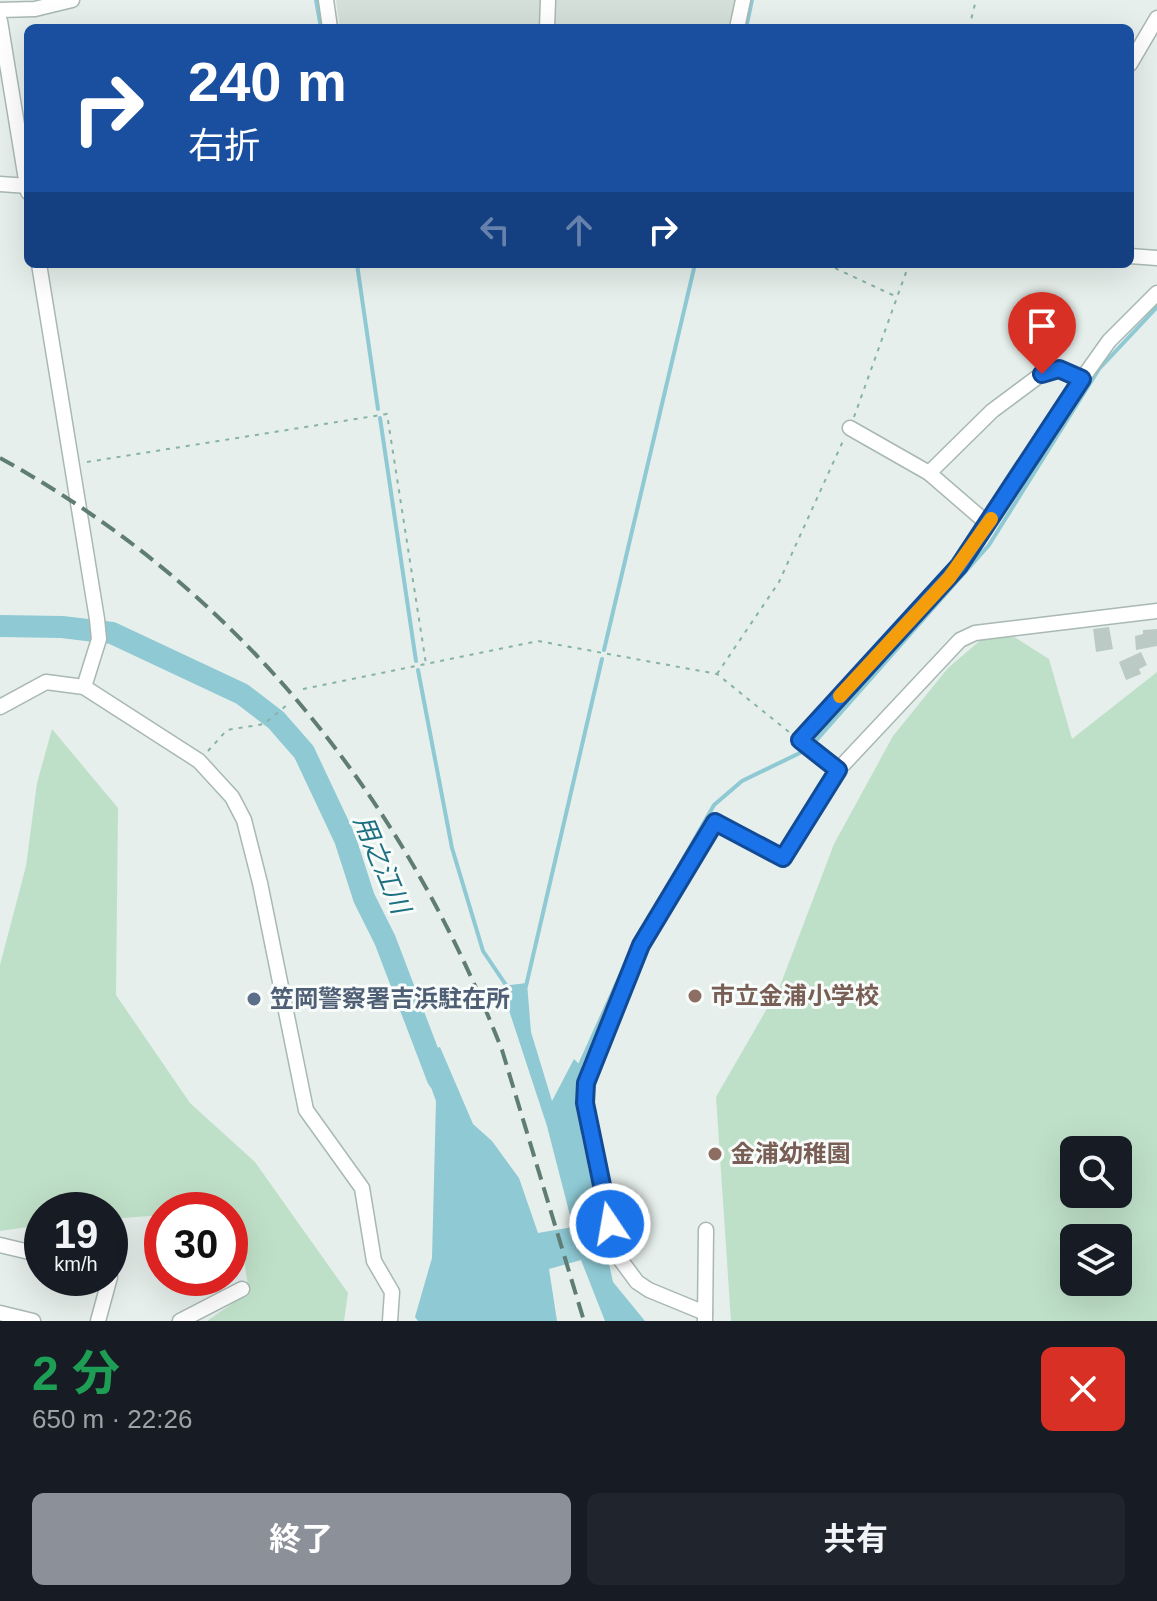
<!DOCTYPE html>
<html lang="ja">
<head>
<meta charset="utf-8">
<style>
	:root { --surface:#171b24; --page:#20242c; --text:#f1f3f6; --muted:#9ea1a6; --accent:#8c9099 }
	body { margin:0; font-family:Arial,"Noto Sans JP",sans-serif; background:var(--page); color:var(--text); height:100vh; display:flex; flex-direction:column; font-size:30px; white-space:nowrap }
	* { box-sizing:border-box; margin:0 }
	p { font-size:26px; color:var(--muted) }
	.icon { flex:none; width:44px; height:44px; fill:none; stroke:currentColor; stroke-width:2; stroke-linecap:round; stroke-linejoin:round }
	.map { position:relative; height:1321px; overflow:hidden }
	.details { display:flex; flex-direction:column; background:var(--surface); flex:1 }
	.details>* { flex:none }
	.banner { position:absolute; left:24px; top:24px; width:1110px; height:244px; border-radius:12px; box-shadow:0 8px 32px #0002; background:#1a4fa0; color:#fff; overflow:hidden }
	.fabs { position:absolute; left:1060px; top:1136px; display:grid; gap:16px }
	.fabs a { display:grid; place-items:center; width:72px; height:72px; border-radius:12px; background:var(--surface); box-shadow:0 8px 32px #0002; font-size:40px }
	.speed { position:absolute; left:24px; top:1192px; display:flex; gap:16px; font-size:40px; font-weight:700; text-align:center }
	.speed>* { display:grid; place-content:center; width:104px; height:104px; border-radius:50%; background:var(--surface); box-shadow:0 8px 32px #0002; line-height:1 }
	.speed small { font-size:20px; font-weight:400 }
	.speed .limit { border:12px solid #d22; background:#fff; color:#111 }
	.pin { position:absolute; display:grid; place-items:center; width:68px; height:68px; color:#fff; margin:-82px -34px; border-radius:50% 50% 50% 0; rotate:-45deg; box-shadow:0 0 8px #0007 }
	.pin .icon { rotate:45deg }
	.me { position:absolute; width:88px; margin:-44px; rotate:348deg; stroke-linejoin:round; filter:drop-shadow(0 0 6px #0008) }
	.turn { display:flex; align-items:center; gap:28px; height:168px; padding:0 32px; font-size:36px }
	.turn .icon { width:104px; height:104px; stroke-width:2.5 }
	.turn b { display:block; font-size:56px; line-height:68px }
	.lanes { display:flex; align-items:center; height:76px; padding:0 32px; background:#0003; justify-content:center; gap:40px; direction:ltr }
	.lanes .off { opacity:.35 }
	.round { display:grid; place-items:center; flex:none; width:84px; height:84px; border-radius:12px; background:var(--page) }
	.summary { display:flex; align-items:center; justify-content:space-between; height:136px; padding:0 32px }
	h1 { font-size:48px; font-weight:700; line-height:60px; color:#1e9e55 }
	.button { display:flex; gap:16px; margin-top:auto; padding:16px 32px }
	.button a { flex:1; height:92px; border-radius:12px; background:var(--accent); color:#fff; font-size:32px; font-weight:700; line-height:92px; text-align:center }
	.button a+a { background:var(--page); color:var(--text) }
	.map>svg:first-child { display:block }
	.built { fill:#d4dfda }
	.green { fill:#bfe0c8; fill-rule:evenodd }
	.water { fill:#8ec9d4 }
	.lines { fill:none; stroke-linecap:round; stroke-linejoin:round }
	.stream { stroke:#8ec9d4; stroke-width:4 }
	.river { stroke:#8ec9d4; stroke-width:22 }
	.building { fill:#bbcac4 }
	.minor-casing { stroke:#a8b8b2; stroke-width:17 }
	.path { stroke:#86b3a5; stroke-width:2; stroke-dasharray:4 6; stroke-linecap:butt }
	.minor { stroke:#fff; stroke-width:14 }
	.rail { stroke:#5f7d75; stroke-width:4; stroke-dasharray:16 8; stroke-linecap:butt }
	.route-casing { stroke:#114b97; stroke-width:20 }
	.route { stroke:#1a73e8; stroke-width:14 }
	.slow { stroke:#f59e0b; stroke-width:14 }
	.education-dot { fill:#8d6e63; stroke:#f7fbf9; stroke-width:3 }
	.service-dot { fill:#5c6f8a; stroke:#f7fbf9; stroke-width:3 }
	.labels { text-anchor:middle; stroke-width:6; stroke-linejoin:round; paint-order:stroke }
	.education-label { font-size:24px; font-weight:bold; fill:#785e54; stroke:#f7fbf9; text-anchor:start }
	.service-label { font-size:24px; font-weight:bold; fill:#4e5e75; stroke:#f7fbf9; text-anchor:start }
	.water-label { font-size:26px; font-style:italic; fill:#1c6f80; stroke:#f7fbf9 }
</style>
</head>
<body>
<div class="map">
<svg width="1157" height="1321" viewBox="0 0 1157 1321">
	<rect width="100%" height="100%" fill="#e6efeb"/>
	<path class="built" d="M336,0H735L729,28H340Z"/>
	<g class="green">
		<path d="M997,626L1049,659L1072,739L1157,672V1321H731L716,1097L780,986L834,844L893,736L948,668ZM1074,1150H1118V1194H1074ZM1074,1238H1118V1282H1074Z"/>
		<path d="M52,729L118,808L116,995L190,1103L255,1162L348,1293L344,1321H207L249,1292L241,1241L230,1236V1210H162V1215L110,1219V1210H42V1225L0,1231V965L26,866L37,783Z"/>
	</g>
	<path class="water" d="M527,983L531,1032L552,1101L574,1059L583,1068L581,1134L613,1282L645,1321H605L581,1260L549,1269L557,1321H418L415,1317L432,1258L436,1101L419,1054L440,1047L473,1124L492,1141L519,1178L538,1233L573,1227L547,1126L501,986Z"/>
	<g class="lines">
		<g class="stream">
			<path d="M316,0L321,28"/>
			<path d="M746,28L752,0"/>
			<path d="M357,264L378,409"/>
			<path d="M380,418L416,661"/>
			<path d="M604,650L695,264"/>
			<path d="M418,670L452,848L483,951L508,988"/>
			<path d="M813,744L989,545L1099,369L1157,307"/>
			<path d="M647,922L714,805L742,781L806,750"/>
			<path d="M526,986L602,659"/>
			<path d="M579,1067L623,969"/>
		</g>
		<path class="river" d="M0,626L62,627L112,633L242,694L276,720L304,752L345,839L364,898L385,940L438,1079"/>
	</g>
	<g class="building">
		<path d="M1109,627L1113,649L1096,652L1093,629Z"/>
		<path d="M1157,629V646L1136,650L1135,636L1143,634V630Z"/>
		<path d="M1141,652L1147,665L1139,669L1141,674L1126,680L1119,662Z"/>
	</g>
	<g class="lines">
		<defs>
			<g id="minor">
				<path d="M326,0L330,28"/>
				<path d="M0,10L35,9L72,0"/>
				<path d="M0,21L28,192"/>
				<path d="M547,28L548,0"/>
				<path d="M737,28L743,0"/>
				<path d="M1130,64L1157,18"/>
				<path d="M0,184L28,186"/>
				<path d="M1130,256L1157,258"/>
				<path d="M39,264L97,619L99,639L84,687"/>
				<path d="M850,428L929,473L988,524"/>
				<path d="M929,473L992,411L1047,370L1059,369L1082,379"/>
				<path d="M0,707L46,682L84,687L199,761L232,797L244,820L260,883L306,1110L362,1188L374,1261L392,1292L390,1321"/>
				<path d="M838,770L800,740L959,566L1082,379L1109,341L1157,293"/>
				<path d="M0,1245L42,1255"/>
				<path d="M0,1313L33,1321"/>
				<path d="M705,1313L649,1290L637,1282L617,1255L584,1094L608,1022L641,945L715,822L783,858L838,770L960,640L975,633L1157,611"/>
				<path d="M98,1321L110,1277"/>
				<path d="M180,1321L242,1289"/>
				<path d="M705,1321L706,1230"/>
			</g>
		</defs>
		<use href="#minor" class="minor-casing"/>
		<g class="path">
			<path d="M969,28L976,0"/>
			<path d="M826,264L897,297"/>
			<path d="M854,417L909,264"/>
			<path d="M87,462L387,414L426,664"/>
			<path d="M717,674L779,582L843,441"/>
			<path d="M303,689L538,641L717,674L789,732"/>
			<path d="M208,751L227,730L264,724L287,705"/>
		</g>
		<use href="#minor" class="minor"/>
		<path class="rail" d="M0,458C240,590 403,797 502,1050L584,1321"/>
	</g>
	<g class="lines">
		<defs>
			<path id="route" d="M610,1224L585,1103L586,1083L641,945L715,822L783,858L838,770L800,740L959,566L1082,379L1059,369L1042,374"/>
		</defs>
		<use href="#route" class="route-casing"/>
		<use href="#route" class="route"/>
		<path class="slow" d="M840,696L949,578L991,519"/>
	</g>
	<g class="education-dot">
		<circle cx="695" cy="996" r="8"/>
		<circle cx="715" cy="1154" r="8"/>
	</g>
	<circle class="service-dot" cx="254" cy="999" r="8"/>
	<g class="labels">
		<g class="education-label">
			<text x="711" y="1004">市立金浦小学校</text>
			<text x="731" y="1162">金浦幼稚園</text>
		</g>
		<g class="service-label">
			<text x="270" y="1007">笠岡警察署吉浜駐在所</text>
		</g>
		<g class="water-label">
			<text transform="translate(382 864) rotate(67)" y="9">用之江川</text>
		</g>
	</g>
</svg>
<div class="fabs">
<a><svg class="icon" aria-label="search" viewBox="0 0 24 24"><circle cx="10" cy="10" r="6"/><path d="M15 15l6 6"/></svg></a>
<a><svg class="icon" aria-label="layers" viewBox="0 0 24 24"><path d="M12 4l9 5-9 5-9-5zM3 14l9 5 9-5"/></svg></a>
</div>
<div class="speed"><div>19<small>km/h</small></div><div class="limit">30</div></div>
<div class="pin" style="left:1042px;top:374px;background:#d93025"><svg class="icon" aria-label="arrive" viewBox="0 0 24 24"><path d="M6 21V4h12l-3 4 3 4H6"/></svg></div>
<svg class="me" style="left:610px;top:1224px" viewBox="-20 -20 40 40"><circle r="17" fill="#1a73e8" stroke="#fff" stroke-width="3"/><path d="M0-11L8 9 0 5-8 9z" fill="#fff"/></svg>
<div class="banner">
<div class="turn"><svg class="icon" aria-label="right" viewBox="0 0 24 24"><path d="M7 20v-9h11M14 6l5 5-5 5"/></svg><div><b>240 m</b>右折</div></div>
<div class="lanes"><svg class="icon off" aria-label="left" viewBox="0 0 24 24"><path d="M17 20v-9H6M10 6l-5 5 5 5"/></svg><svg class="icon off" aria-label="ahead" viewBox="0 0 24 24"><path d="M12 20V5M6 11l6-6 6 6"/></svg><svg class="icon" aria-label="right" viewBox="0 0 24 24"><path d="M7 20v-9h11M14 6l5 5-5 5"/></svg></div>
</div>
</div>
<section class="details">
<div class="summary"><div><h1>2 分</h1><p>650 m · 22:26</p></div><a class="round" style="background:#d93025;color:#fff"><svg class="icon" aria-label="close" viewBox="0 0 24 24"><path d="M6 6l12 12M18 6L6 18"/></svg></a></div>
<div class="button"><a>終了</a><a>共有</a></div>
</section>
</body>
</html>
